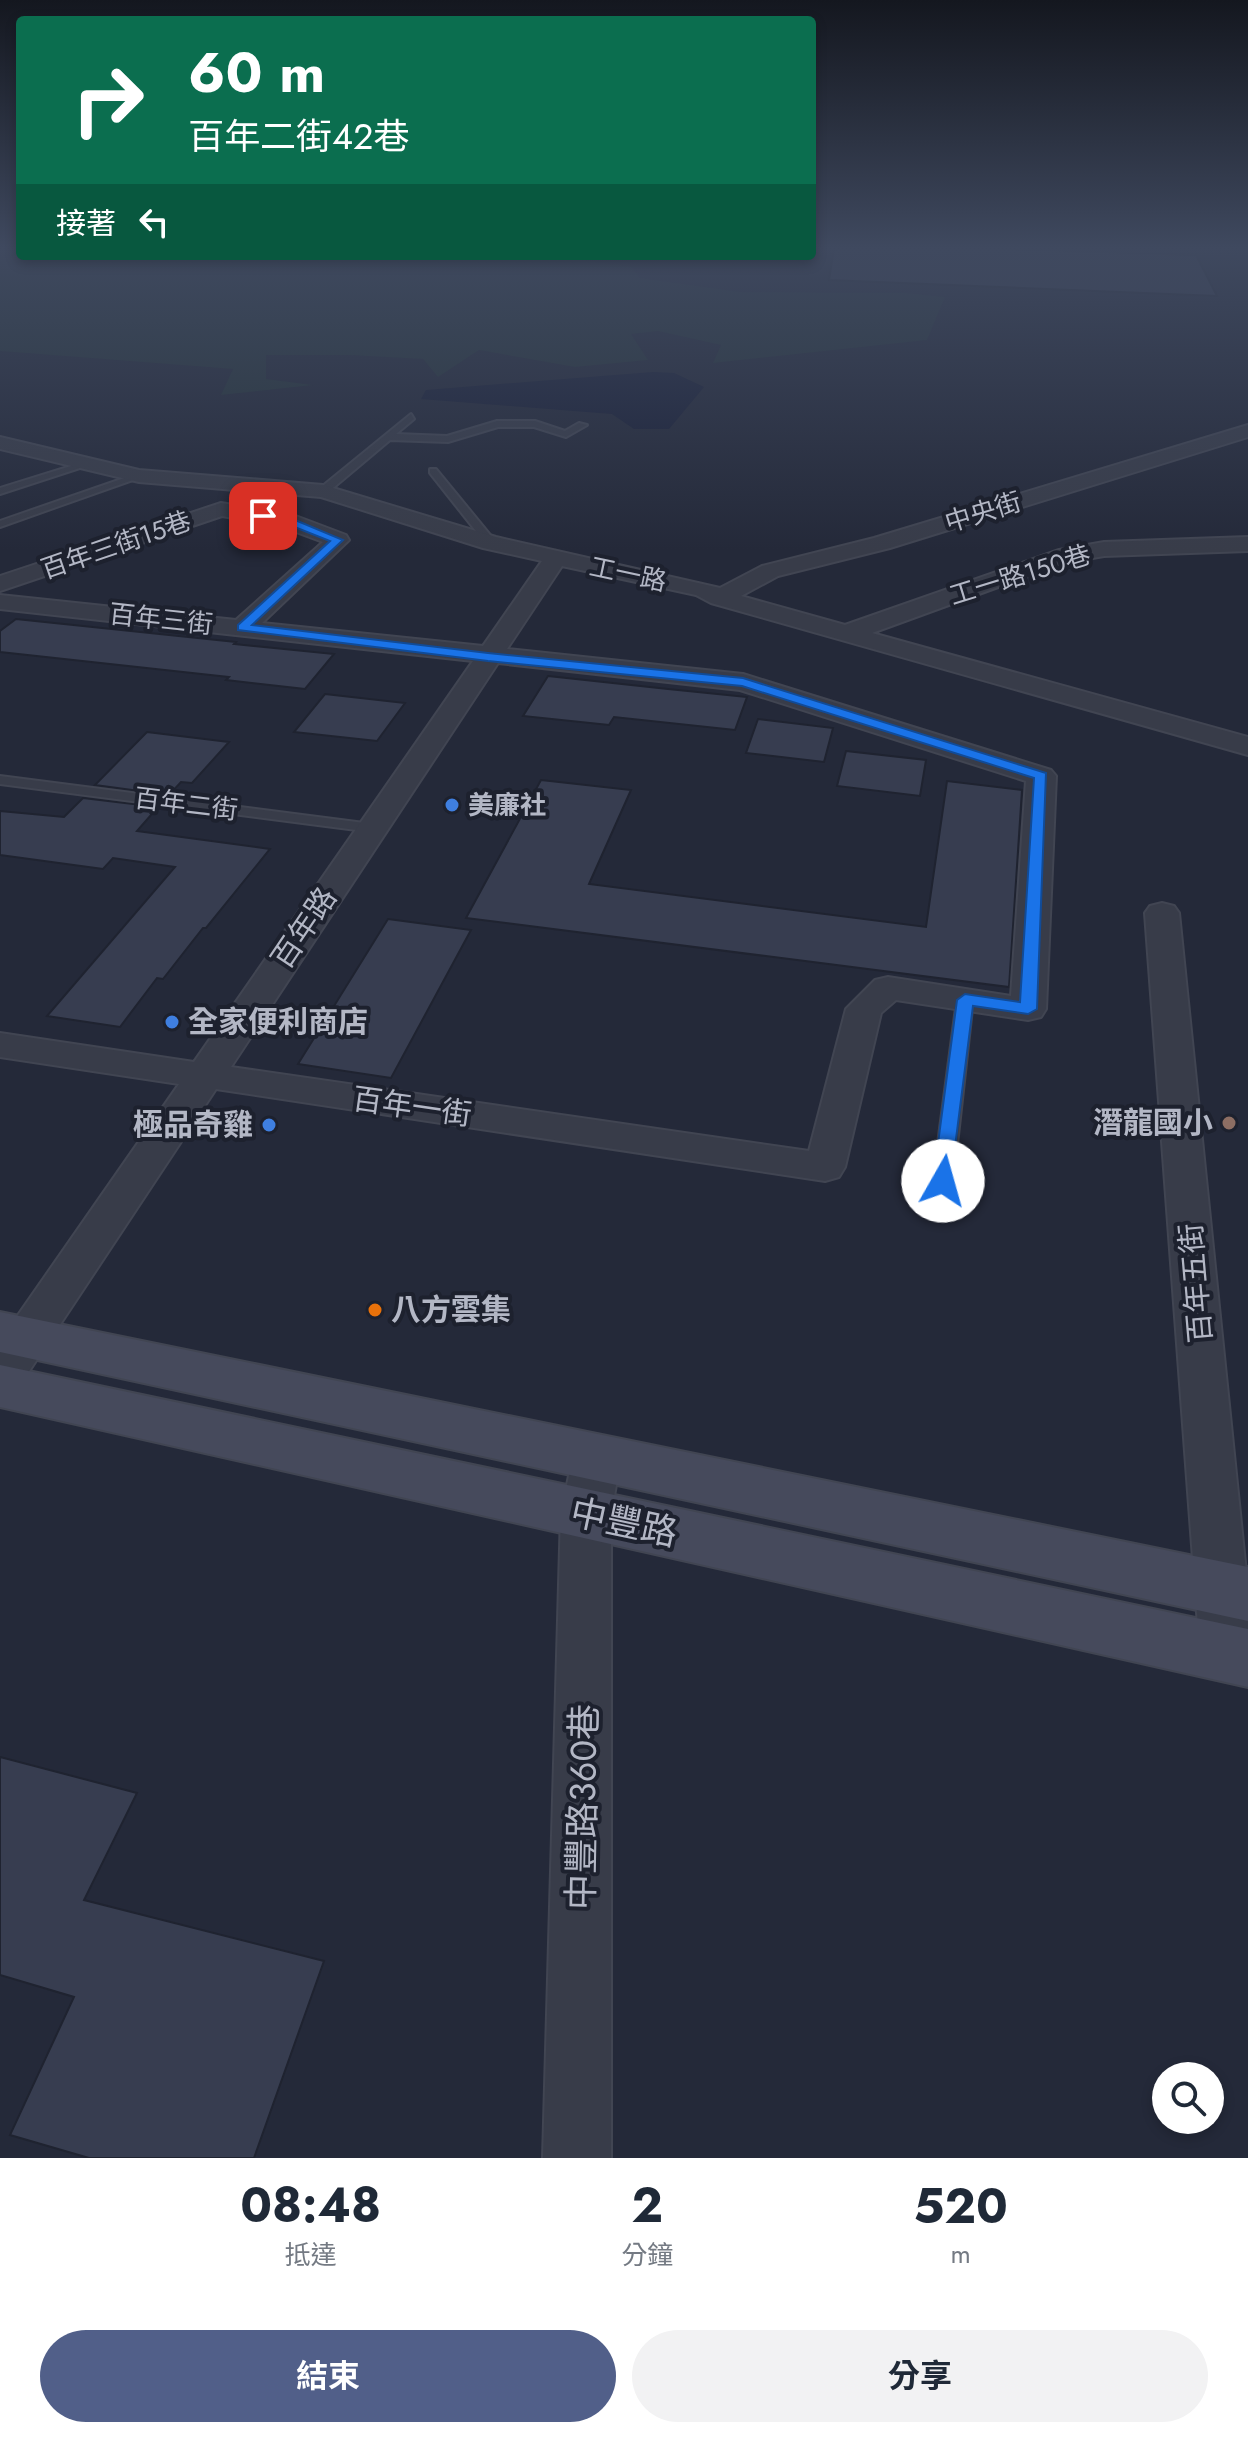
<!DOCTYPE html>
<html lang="zh-TW">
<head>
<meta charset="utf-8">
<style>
	:root { --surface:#fff; --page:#f2f2f3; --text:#1f2937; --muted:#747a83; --accent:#515f89 }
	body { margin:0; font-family:Jost,"Noto Sans TC",sans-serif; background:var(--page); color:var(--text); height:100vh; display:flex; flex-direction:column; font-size:30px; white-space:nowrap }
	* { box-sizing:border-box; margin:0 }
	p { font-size:26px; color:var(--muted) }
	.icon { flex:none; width:44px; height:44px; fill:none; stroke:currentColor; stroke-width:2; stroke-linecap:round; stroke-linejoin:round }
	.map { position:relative; height:2158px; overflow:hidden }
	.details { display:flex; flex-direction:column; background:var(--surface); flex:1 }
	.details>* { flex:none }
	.top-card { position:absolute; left:16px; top:16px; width:800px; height:244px; border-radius:8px; box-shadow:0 4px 12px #0003; background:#0b6e4f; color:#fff; overflow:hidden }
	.tools { position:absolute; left:1152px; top:2062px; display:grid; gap:16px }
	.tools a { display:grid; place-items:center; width:72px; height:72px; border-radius:50%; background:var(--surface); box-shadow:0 4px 12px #0003; font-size:40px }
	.pin { position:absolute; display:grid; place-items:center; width:68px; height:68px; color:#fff; margin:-34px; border-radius:16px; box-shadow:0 4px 12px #0006 }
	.me { position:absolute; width:88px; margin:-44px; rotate:7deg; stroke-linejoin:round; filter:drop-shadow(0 0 6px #0008) }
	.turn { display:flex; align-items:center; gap:28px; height:168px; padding:0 40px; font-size:36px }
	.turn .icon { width:104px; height:104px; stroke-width:2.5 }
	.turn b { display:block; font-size:56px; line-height:68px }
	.then { display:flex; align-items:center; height:76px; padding:0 40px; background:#0003; gap:16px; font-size:30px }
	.eta { display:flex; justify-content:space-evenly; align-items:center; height:136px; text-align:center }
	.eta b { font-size:48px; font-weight:700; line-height:56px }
	.primary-button { display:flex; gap:16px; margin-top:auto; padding:16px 40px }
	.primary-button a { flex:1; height:92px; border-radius:48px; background:var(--accent); color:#fff; font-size:32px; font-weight:700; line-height:92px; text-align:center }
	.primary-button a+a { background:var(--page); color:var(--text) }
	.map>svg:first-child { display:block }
	.green { fill:#26343a }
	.water { fill:#191f36 }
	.building { fill:#373d50; stroke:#1f2330; stroke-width:2 }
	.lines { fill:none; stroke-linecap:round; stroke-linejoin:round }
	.service-casing { stroke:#414552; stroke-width:4 }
	.minor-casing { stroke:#414552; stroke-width:4 }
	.secondary-casing { stroke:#414552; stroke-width:4 }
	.service { fill:#383c49; fill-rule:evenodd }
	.minor { fill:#383c49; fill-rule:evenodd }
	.secondary { fill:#464a5c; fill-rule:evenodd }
	.route { fill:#1a73e8; stroke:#114b97; stroke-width:2 }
	.shop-dot { fill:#3f7fe0; stroke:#1d212e; stroke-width:3 }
	.education-dot { fill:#8d6e63; stroke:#1d212e; stroke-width:3 }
	.food-dot { fill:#e8710a; stroke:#1d212e; stroke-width:3 }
	.labels { text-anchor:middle; stroke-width:8; stroke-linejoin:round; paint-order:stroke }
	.far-street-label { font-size:26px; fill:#b3b7c5; stroke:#1d212e }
	.far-poi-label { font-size:26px; font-weight:bold; fill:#b3b7c5; stroke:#1d212e; text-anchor:start }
	.street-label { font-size:30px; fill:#b3b7c5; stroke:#1d212e }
	.poi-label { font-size:30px; font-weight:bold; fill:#b3b7c5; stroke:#1d212e; text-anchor:start }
	.near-street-label { font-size:36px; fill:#b3b7c5; stroke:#1d212e }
</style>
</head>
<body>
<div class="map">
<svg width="1248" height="2158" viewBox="0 0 1248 2158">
	<rect width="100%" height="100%" fill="#242939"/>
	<path class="green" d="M0,248H20V256H553L631,267L640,278L740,292L906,293L945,297L927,340L713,363L721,345L658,331L631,334L648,360L575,367L479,350L438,377L423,359L349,355H266V379L313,385L221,395L233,369L0,351Z"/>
	<path class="water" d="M653,372L674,373L704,387L669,429H634L612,414L421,399L426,390Z"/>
	<g class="building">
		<path d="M834,248H980L1196,255L1217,296L829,280Z"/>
		<path d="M16,619L236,642L234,644L334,654L305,689L226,680L229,677L0,652V631Z"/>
		<path d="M548,676L668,689L747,697L735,730L614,717L609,725L523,716Z"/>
		<path d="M325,694L405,703L377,741L294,732Z"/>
		<path d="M758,719L833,728L824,762L746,753Z"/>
		<path d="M147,732L229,742L192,783L181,782L169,795L95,785Z"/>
		<path d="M846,751L926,760L920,796L837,786Z"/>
		<path d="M541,780L631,790L589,884L926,927L947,781L1022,790L1009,987L466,918Z"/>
		<path d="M83,798L158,807L137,831L270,849L206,928H203L163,979L157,978L120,1027L47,1016L175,867L113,858L103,869L0,855V811L64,817Z"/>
		<path d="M388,919L471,930L391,1078L298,1064Z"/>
		<path d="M0,1757L137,1793L84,1900L324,1961L254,2158H89L10,2135L74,1997L0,1975Z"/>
	</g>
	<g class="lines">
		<defs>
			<g id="service">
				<path d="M411,414L414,419L396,434L447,436L497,421H535L565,431L579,423L587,425L566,437L534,427H498L448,442L390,440L327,493H319V489Z"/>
				<path d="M84,462L92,464L0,494V488Z"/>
				<path d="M430,469H436L495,541V545H487L430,473Z"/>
				<path d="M136,474L144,476L0,527V521Z"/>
				<path d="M0,776L372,824L379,828L372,832L0,784Z"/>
				<path d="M965,995L973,1000L953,1181L950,1186H936L933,1181L957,1000Z"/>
			</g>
			<g id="minor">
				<path d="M1248,425V437L890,548L778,576L741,596L845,625L1059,550L1104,542L1248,537V551L1104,556L1064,563L872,633L1248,737V755L711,603L696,595L562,566L507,649L743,674L1051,770L1056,776L1046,1009L1041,1017L1028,1020L896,1000L881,1013L845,1167L839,1177L825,1181L216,1089L16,1391L0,1396V1341L179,1084L0,1057V1033L194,1062L473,661L0,609V595L236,620L323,542L280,526L222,516L0,591V576L221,503L293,515L346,535L349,540L262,623L483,646L542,561L483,548L321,497L139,482L0,449V437L139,470L323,485L496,537L720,588L762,566L874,538ZM498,663L740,690L1026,781L1011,996L888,977L875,980L846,1009L809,1151L231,1067Z"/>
				<path d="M1162,903L1174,906L1179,913L1248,1592V1667L1246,1671L1227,1678L1208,1671L1200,1653L1145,913L1150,906Z"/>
				<path d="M597,1437L614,1443L621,1457L611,1513V2158H543L561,1513L573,1457L580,1443Z"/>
			</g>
			<g id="secondary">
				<path d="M0,1312L1248,1567V1621L0,1352Z"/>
				<path d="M0,1365L1248,1629V1687L0,1407Z"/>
			</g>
		</defs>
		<use href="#service" class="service-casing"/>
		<use href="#minor" class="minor-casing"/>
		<use href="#secondary" class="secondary-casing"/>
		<use href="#service" class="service"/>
		<use href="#minor" class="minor"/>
		<use href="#secondary" class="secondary"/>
	</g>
	<linearGradient id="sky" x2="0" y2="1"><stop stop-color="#14171f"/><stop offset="0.45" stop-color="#3f495f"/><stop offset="1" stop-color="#3f495f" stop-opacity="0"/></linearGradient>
	<rect width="1248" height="550" fill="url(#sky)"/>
	<path class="route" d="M263,513L288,517L343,540L252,625L488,653L743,678L1046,773L1037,1009L1028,1014L973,1006L950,1186H936L933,1181L957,1000L965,994L1020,1002L1034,778L742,686L488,661L238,630V625L330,541L282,522L260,518L258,516Z"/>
	<g class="shop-dot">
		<circle cx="452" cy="805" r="8"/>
		<circle cx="172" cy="1022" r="8"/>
		<circle cx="269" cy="1125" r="8"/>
	</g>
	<circle class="education-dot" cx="1229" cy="1123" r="8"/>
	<circle class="food-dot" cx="375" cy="1310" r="8"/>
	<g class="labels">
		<g class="far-street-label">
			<text transform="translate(983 512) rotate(-17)" y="9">中央街</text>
			<text transform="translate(116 545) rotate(-19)" y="9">百年三街15巷</text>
			<text transform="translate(628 574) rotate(12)" y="9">工一路</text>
			<text transform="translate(1020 575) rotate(-17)" y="9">工一路150巷</text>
			<text transform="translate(161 619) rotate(6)" y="9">百年三街</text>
			<text transform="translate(186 804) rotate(7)" y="9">百年二街</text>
		</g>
		<g class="far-poi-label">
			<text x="468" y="814">美廉社</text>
		</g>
		<g class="street-label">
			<text transform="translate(304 928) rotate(-56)" y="10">百年路</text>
			<text transform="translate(412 1107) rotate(8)" y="10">百年一街</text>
			<text transform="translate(1196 1283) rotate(-95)" y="10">百年五街</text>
		</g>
		<g class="poi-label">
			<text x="188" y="1032">全家便利商店</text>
			<text x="1213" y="1133" text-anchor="end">潛龍國小</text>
			<text x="253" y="1135" text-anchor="end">極品奇雞</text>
			<text x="391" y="1320">八方雲集</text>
		</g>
		<g class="near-street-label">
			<text transform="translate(624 1522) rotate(12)" y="13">中豐路</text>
			<text transform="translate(582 1807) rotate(-89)" y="13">中豐路360巷</text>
		</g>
	</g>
</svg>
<div class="tools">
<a><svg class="icon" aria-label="search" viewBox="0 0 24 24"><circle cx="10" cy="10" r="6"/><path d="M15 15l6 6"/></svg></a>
</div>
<div class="pin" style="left:263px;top:516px;background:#d93025"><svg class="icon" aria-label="arrive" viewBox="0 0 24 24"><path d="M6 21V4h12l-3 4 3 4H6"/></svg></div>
<svg class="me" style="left:943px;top:1181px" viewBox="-20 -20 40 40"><circle r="19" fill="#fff"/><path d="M0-13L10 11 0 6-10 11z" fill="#1a73e8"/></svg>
<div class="top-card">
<div class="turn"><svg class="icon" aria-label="right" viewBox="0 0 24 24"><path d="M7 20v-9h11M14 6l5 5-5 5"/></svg><div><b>60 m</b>百年二街42巷</div></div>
<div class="then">接著<svg class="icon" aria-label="left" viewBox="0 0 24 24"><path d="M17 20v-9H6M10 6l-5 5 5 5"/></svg></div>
</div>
</div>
<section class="details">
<div class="eta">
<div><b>08:48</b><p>抵達</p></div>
<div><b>2</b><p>分鐘</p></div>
<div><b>520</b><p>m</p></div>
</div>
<div class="primary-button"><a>結束</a><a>分享</a></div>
</section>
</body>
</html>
